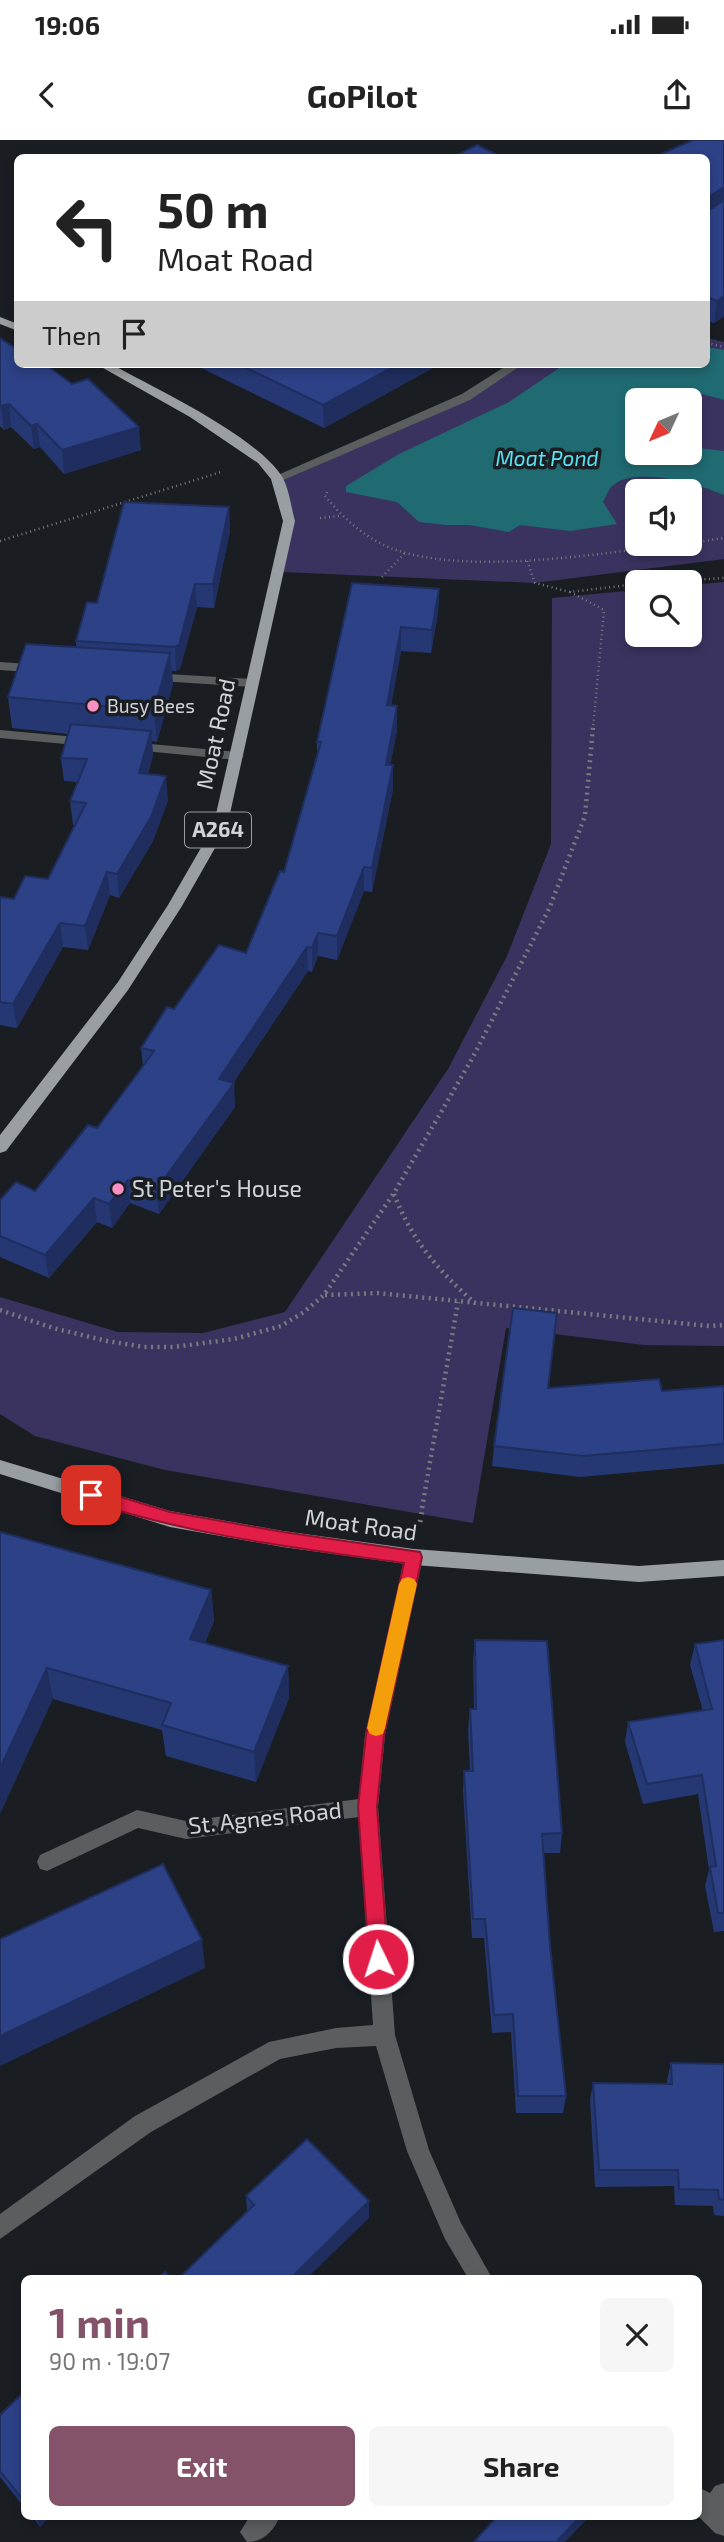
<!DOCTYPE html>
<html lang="en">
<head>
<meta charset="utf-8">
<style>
	:root { --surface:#fff; --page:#f6f6f6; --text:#222; --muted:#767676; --accent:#84536a }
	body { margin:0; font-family:"Exo 2",sans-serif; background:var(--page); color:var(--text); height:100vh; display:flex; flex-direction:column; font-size:26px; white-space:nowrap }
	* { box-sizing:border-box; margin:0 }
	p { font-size:23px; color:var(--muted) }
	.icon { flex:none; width:38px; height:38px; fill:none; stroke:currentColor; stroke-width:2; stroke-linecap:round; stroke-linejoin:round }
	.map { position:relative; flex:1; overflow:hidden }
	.sheet { position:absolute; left:21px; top:2135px; width:681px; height:245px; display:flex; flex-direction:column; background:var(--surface); border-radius:10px; box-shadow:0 4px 10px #0003 }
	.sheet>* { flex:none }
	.banner { position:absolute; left:14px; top:14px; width:696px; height:214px; border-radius:10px; box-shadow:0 4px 10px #0003; background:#fff; color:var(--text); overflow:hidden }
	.needle { width:46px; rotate:226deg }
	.tools { position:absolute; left:625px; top:248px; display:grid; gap:14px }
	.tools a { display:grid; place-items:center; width:77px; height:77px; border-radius:10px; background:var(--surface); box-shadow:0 4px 10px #0003; font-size:35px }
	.pin { position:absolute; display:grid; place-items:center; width:60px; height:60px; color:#fff; margin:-30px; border-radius:14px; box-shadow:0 4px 10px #0006 }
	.me { position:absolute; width:77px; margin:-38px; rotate:356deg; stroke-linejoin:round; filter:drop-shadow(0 0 5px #0008) }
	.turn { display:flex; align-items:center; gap:24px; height:147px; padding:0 28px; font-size:32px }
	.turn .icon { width:91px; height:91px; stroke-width:2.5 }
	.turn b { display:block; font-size:49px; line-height:60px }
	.then { display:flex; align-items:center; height:66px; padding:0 28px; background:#0003; gap:14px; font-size:26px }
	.round { display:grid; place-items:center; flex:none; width:74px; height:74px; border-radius:10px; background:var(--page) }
	.summary { display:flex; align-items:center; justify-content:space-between; height:119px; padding:0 28px }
	h1 { font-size:42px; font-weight:700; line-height:52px; color:var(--accent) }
	.button { display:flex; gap:14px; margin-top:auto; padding:14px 28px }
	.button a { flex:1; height:80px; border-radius:10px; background:var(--accent); color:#fff; font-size:28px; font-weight:700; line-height:80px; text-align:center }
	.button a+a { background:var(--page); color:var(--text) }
	.status { display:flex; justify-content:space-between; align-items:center; height:49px; padding:0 35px; background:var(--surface); direction:ltr }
	.status svg { height:19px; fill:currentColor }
	header { display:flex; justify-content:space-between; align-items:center; height:91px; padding:0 28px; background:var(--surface); font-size:32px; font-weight:700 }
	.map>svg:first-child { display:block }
	.green { fill:#3a3360; fill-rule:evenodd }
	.water { fill:#206a72 }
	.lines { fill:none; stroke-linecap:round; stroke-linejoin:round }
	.path-far2 { stroke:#777b7f; stroke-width:2.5; stroke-dasharray:1 3.5; stroke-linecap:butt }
	.path-far1 { stroke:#777b7f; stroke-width:4.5; stroke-dasharray:2 4.5; stroke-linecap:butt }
	.path { stroke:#777b7f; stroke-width:5; stroke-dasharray:2 6; stroke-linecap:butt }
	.service { fill:#5b5e5f; fill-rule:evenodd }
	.minor { fill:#5b5e5f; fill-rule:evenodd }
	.primary { fill:#989ea1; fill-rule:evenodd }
	.wall { fill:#263873 }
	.shaded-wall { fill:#1f2e5e }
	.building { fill:#2c4186; stroke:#1f2e5e; stroke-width:2 }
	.route { fill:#e11d48; stroke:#92132f; stroke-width:2 }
	.slow { fill:#f59e0b }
	.poi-dot { fill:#fc8fc3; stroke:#1a1e23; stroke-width:2.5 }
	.labels { text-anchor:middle; stroke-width:7; stroke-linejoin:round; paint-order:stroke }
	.far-poi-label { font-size:19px; fill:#d1d4d7; stroke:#1a1e23; text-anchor:start }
	.far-water-label { font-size:21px; font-style:italic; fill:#58e2f2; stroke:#1a1e23 }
	.shield { fill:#1a1e23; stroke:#9a9da1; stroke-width:2 }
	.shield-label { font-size:21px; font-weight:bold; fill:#d1d4d7 }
	.street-label { font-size:23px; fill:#d1d4d7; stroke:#1a1e23 }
	.poi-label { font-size:23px; fill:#d1d4d7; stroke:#1a1e23; text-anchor:start }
</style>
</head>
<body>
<div class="status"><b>19:06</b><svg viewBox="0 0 49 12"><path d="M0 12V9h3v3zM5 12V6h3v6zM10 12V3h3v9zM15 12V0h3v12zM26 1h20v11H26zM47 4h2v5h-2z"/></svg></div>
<header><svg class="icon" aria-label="back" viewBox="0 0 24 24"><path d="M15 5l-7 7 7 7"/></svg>GoPilot<svg class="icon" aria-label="share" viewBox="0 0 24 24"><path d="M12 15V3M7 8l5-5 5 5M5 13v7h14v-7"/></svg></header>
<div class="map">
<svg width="724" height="2402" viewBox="0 0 724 2402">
	<rect width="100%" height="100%" fill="#1a1e23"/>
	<g class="green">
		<path d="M707,198L724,202V419L534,443L282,432L289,380L277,338L466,257L517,224H707ZM637,261H690V313H637ZM637,352H690V404H637Z"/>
		<path d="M724,442V1206L644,1205L506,1188L473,1383L165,1330L35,1296L0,1274V1157L118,1192L203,1193L285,1172L448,929L507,816L551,704L552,458L637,450V495H690V445Z"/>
	</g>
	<path class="water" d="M707,207L724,210V260L683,249L662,252L637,261V266L631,272L637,278V313H690V307L724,311V355C699,344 633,324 611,347C608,351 605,358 603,362L617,384L570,391L520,385L509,392L469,385H446L419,382L397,362L346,352V346L399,314L509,262L565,224H707Z"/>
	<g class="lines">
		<g class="path-far2">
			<path d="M707,203L724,207"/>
			<path d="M327,352L325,356C344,379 367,400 396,410C471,435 598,414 677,404"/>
			<path d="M320,378L339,376"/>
			<path d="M0,401L221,332"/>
			<path d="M690,403L724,398"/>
			<path d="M527,421L535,443L570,452L637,444"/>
			<path d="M382,437L405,413"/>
			<path d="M646,443L724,438"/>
			<path d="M570,452L604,470L593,588"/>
		</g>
		<g class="path-far1">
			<path d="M394,1054C411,1099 439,1132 475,1163"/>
			<path d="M325,1155L377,1153L709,1186L724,1185"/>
			<path d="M0,1170L53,1188L107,1201L144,1207H174L234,1199L281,1186L304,1172L324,1155L394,1053L473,917L549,769L585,676L593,587"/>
			<path d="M422,1368L458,1162"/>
		</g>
		<path class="path" d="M420,1382L423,1366"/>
		<g class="service">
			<path d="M0,522L42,525L49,529L42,533L0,530Z"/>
			<path d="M150,533L252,539L259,543L252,547L145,540V534Z"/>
			<path d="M0,590L87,598L94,602L87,606L0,598Z"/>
			<path d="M129,602L237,612L244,616L237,620L124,609L122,606Z"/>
		</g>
		<g class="minor">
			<path d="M509,224H523L470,260L281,341L277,342L271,338L462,254Z"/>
			<path d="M414,1409L421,1411L423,1417L385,1595L378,1667L395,1895L429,2010L461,2083L492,2138H468L445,2099L407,2011L376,1906L336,1908L280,1919L151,1992L0,2099V2074L135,1976L269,1902L336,1888L373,1885L359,1677L186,1699L138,1688L47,1731L40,1729L37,1722L40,1715L137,1670L186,1681L359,1659L365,1595L405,1417L407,1411Z"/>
			<path d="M724,2343V2396L715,2393L698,2376V2347L710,2353L715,2346Z"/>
			<path d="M250,2376H280C274,2391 263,2402 247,2402L240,2392Z"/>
		</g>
		<g class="primary">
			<path d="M0,177L18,184V191L0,184Z"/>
			<path d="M96,224H111C156,249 253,294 281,335C289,347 291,367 295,381L227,687L182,766L128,850L6,1011L0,1013V995L118,842L168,765L213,687L283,381L271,339L258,323L190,277Z"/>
			<path d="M0,1320L170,1371L283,1391L414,1409L639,1426L724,1420V1436L639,1442L414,1425L283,1407L170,1387L0,1334Z"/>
		</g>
	</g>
	<g class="wall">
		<path d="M693,0H724V176L714,183L707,181V18H652Z"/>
		<path d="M0,198L141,310L64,334L40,307L34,309L11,287L4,290L0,286Z"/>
		<path d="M193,224H440L324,288Z"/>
		<path d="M229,367L230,391L214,468L197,467L180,529L176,531H172L173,544L157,602L152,601L153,615L148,634L168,660L153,701L119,758L110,755L88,810L63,807L17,888L0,885V757L14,759L48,739L75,685H73L70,661L78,642L64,641L61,618L68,594L12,588L8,557L76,507V501L97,463Z"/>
		<path d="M352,443L439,449L438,473L431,513L401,511L391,565L397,566V590L390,625H393V649L372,752L364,751L337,820L318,816L312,832L308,831L233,943L235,967L159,1074L130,1063L112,1088L97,1082L49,1138L0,1117V1060L35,1051L97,988L143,926L141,908L174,869L246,813L284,732L317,614V602Z"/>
		<path d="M557,1173L548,1248L662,1251L724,1246V1324L580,1337L492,1326L494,1306Z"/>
		<path d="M0,1392L211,1450L214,1481L205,1503L288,1526L289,1558L256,1642L166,1616L162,1590L53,1559Z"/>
		<path d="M475,1500L562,1693L560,1713H544L550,1806L566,1956L563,1973H516L511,1892L492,1893L484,1798H472L463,1651L464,1631H470L468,1589L470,1569H474L473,1521Z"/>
		<path d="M724,1500V1791L714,1792L705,1746L709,1730L698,1654L643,1664L625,1602L628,1582L703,1571L690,1525L695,1504Z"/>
		<path d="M671,1923L724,1924V2076L714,2075L713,2066L675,2065L674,2046L595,2047L590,1960L593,1943L667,1944V1940Z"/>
		<path d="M246,2056L369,2078L247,2071Z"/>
		<path d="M24,2252V2367L0,2337V2275Z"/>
		<path d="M32,2376H50L40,2387Z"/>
	</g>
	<g class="shaded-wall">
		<path d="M724,47V68L707,78L708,57Z"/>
		<path d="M724,156V176L714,183L717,161Z"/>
		<path d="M399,224H440L324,288L323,265Z"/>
		<path d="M9,264L11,287L4,290L1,266Z"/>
		<path d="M37,284L40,307L34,309L31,286Z"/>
		<path d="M139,287L141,310L64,334L62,310Z"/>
		<path d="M229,367L230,391L214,468L213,444Z"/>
		<path d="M195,444L197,467L180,529L176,531L175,507Z"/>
		<path d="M439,449L438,473L431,513L432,490Z"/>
		<path d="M401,487V511L387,589V565Z"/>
		<path d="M170,513L173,544L157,602L154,571Z"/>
		<path d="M397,566V590L386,648V625Z"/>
		<path d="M151,591L153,615L141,657L139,633Z"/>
		<path d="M393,625V649L372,752V728Z"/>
		<path d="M166,636L168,660L153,701L119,758L117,734Z"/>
		<path d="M364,727V751L337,820V796Z"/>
		<path d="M107,732L110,755L88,810L85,786Z"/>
		<path d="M60,783L63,807L17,888L13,864Z"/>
		<path d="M318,793V816L312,832V808Z"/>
		<path d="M307,807L308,831L224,957L234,943L235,967L159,1074L156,1050L219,939Z"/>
		<path d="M128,1040L130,1063L112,1088L109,1064Z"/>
		<path d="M94,1058L97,1082L49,1138L45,1115Z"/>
		<path d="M211,1450L214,1481L193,1530L190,1499Z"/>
		<path d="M288,1526L289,1558L256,1642L254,1612Z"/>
		<path d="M47,1528L53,1559L0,1674V1628Z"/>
		<path d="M202,1800L205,1828L0,1926V1896Z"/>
		<path d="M369,2061V2078L307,2138H291Z"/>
		<path d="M36,2376H50L40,2387Z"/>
		<path d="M581,2376H590L565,2402H556Z"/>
	</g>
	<g class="building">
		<path d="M693,0H724V47L708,57V68L711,69L724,60V156L717,161L707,157V18H652Z"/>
		<path d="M477,5L504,18H451Z"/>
		<path d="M0,198L18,210V224H45L72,244L88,239L139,287L62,310L37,284L31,286L9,264L1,266L0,265Z"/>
		<path d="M238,224H399L323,265Z"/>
		<path d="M124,362L229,367L213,444H195L179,505L175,507L76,501L87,462L97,463Z"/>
		<path d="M352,443L439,449L432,490L401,487L387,565L397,566L386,625H393L372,728L364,727L337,796L318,793L312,808L307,807L219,939L234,943L156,1050L128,1040L109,1064L94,1058L45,1115L0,1096V1060L16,1042L35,1051L88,985L97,988L154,911L141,908L167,867L174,869L219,805L246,813L280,731L284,732L321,602H317Z"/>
		<path d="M26,504L170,513L154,571L8,557Z"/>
		<path d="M71,584L151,591L139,633L166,636L151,677L117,734L107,732L85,786L60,783L13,864L0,862V757L14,759L25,736L48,739L86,663L70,661L87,619L61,618Z"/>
		<path d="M513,1168L557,1173L548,1248L659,1239L662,1251L724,1246V1304L583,1316L494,1306Z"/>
		<path d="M0,1392L211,1450L190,1499L288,1526L254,1612L162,1585L171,1563L47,1528L0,1628Z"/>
		<path d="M475,1500L547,1501L562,1693L542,1694L550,1806L566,1956H518L513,1874L494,1875L485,1779H473L464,1631H473L470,1569H476Z"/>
		<path d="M724,1500V1773H718L710,1727L716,1726L702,1635L647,1644L628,1582L712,1569L695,1504Z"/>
		<path d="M163,1724L202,1800L0,1896V1799Z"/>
		<path d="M671,1923L724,1924V2060L719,2059L718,2050L679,2049L678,2030H599L593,1943L672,1944Z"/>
		<path d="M307,1999L369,2061L291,2138H179L254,2065L246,2056Z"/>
		<path d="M165,2132L171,2138H158Z"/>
		<path d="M24,2252V2361L0,2331V2275Z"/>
		<path d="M497,2376H581L556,2402H474Z"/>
	</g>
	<path class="route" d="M91,1348L170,1372L283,1392L420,1412L422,1417L384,1595L377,1667L388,1819L385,1825L378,1828L371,1825L369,1819L358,1667L366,1595L404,1423C296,1408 188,1395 85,1360L82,1355L85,1350Z"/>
	<path class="slow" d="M408,1437L414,1439L417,1444L385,1588L383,1594L376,1596L370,1594L367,1588L399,1444L402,1439Z"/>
	<g class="poi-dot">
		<circle cx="93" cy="566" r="7"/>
		<circle cx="118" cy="1049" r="7"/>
	</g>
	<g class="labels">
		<g class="far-poi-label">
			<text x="107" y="573">Busy Bees</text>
		</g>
		<g class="far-water-label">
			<text x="547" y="326">Moat Pond</text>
		</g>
		<rect class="shield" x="185" y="672.5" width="66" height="35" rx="5"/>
		<g class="shield-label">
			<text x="218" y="697">A264</text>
		</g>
		<g class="street-label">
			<text transform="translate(216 594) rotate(-78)" y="8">Moat Road</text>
			<text transform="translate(361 1385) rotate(8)" y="8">Moat Road</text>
			<text transform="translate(265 1678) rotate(-6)" y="8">St. Agnes Road</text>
		</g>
		<g class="poi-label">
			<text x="132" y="1057">St Peter's House</text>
		</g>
	</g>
</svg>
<div class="tools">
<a><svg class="needle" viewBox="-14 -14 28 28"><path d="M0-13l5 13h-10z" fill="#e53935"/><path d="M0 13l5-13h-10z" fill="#767676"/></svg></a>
<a><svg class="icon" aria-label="sound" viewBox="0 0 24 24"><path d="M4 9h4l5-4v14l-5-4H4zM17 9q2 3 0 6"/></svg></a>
<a><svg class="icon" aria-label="search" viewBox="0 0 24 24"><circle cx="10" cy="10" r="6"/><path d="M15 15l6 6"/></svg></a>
</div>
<div class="pin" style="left:91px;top:1355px;background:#d93025"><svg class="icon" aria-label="arrive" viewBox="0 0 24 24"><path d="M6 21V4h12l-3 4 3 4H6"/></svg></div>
<svg class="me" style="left:378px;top:1819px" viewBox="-20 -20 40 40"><circle r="17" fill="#e11d48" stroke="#fff" stroke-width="3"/><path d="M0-11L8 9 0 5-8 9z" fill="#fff"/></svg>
<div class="banner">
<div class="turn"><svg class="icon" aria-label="left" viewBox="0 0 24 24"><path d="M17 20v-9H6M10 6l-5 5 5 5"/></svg><div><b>50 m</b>Moat Road</div></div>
<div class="then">Then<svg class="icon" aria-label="arrive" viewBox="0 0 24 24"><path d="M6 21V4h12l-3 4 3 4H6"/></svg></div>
</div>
<section class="sheet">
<div class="summary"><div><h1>1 min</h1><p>90 m · 19:07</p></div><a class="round"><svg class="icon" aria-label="close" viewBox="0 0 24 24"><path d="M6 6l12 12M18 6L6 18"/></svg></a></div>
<div class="button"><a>Exit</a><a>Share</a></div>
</section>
</div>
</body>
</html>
